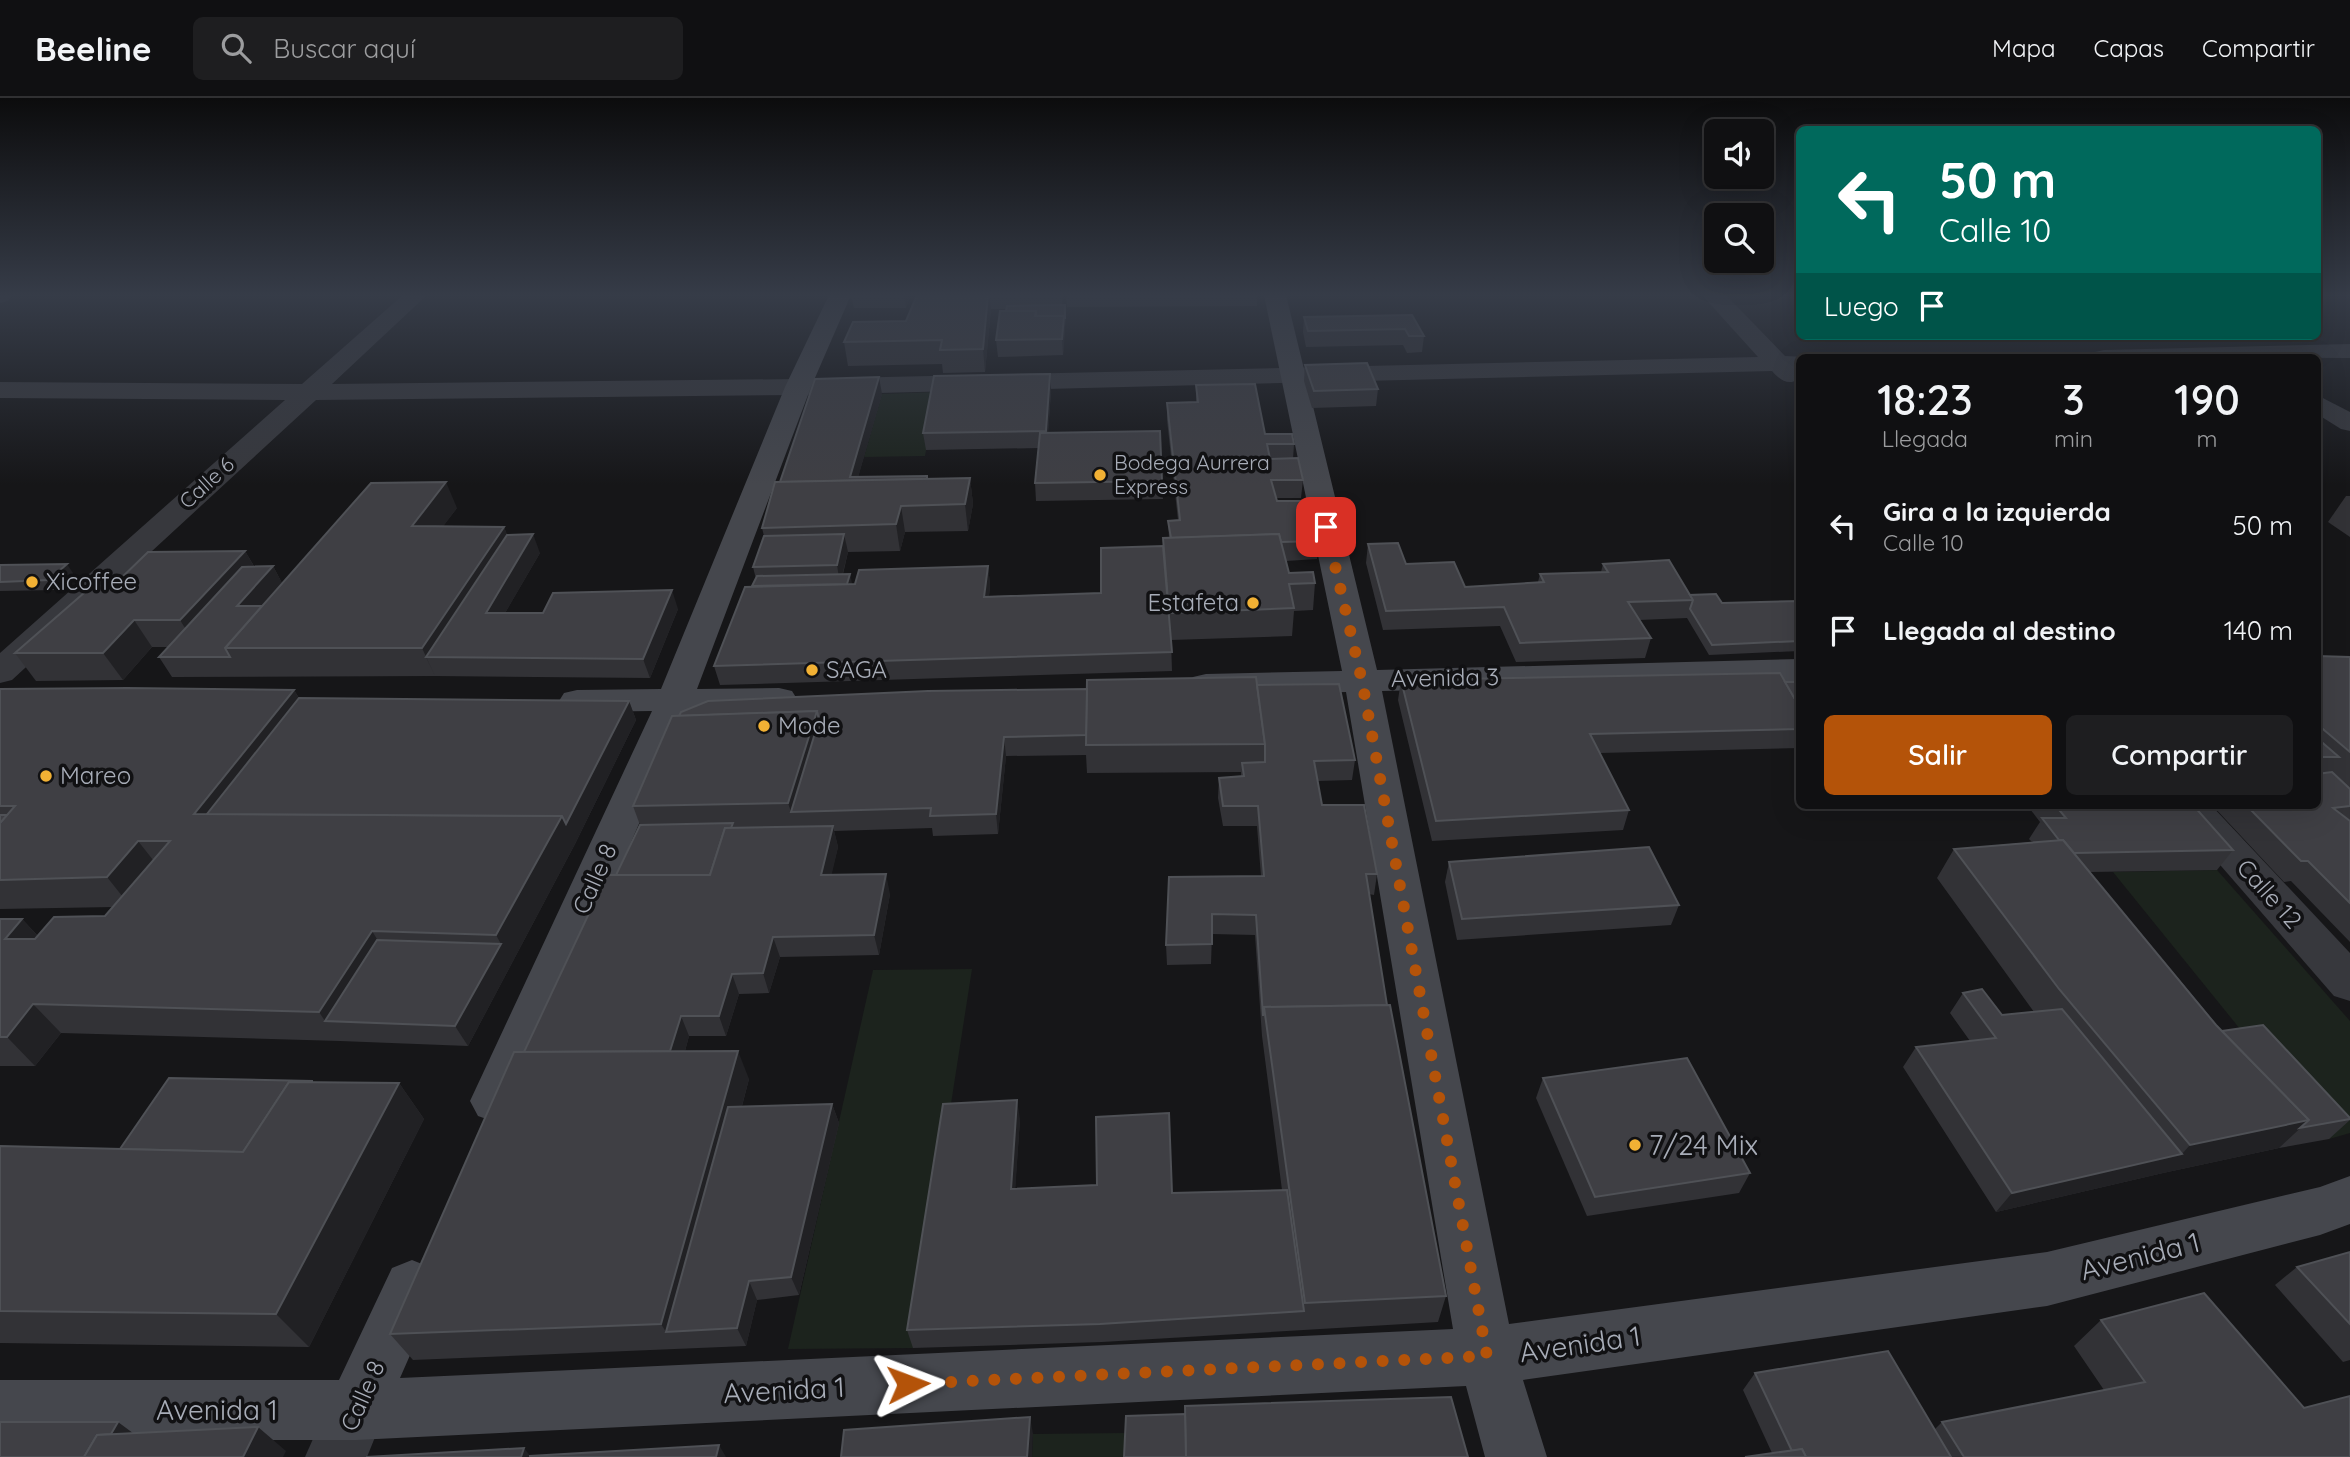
<!DOCTYPE html>
<html lang="es">
<head>
<meta charset="utf-8">
<style>
	:root { --surface:#101012; --page:#1e1e20; --text:#f1f3f6; --muted:#9c9d9f; --line:#303032; --accent:#b45309 }
	body { margin:0; font-family:Quicksand,sans-serif; background:var(--page); color:var(--text); height:100vh; display:flex; flex-direction:column; font-size:26px; white-space:nowrap }
	* { box-sizing:border-box; margin:0 }
	p { font-size:23px; color:var(--muted) }
	.icon { flex:none; width:38px; height:38px; fill:none; stroke:currentColor; stroke-width:2; stroke-linecap:round; stroke-linejoin:round }
	.map { position:relative; flex:1; overflow:hidden }
	.side { position:absolute; left:1796px; top:256px; width:525px; height:455px; display:flex; flex-direction:column; background:var(--surface); border-radius:10px; box-shadow:0 7px 28px #0002,0 0 0 2px var(--line) }
	.side>* { flex:none }
	.top-card { position:absolute; left:1796px; top:28px; width:525px; height:214px; border-radius:10px; box-shadow:0 7px 28px #0002,0 0 0 2px var(--line); background:#00695c; color:#fff; overflow:hidden }
	.tools { position:absolute; left:1704px; top:21px; display:grid; gap:14px }
	.tools a { display:grid; place-items:center; width:70px; height:70px; border-radius:10px; background:var(--surface); box-shadow:0 7px 28px #0002,0 0 0 2px var(--line); font-size:35px }
	.pin { position:absolute; display:grid; place-items:center; width:60px; height:60px; color:#fff; margin:-30px; border-radius:14px; box-shadow:0 4px 10px #0006 }
	.me { position:absolute; width:77px; margin:-38px; rotate:87deg; stroke-linejoin:round; filter:drop-shadow(0 0 5px #0008) }
	.turn { display:flex; align-items:center; gap:24px; height:147px; padding:0 28px; font-size:32px }
	.turn .icon { width:91px; height:91px; stroke-width:2.5 }
	.turn b { display:block; font-size:49px; line-height:60px }
	.then { display:flex; align-items:center; height:66px; padding:0 28px; background:#0003; gap:14px; font-size:26px }
	.eta { display:flex; justify-content:space-evenly; align-items:center; height:119px; text-align:center }
	.eta b { font-size:42px; font-weight:600; line-height:49px }
	.action { display:flex; gap:14px; margin-top:auto; padding:14px 28px }
	.action a { flex:1; height:80px; border-radius:10px; background:var(--accent); color:#fff; font-size:28px; font-weight:600; line-height:80px; text-align:center }
	.action a+a { background:var(--page); color:var(--text) }
	ul { padding:0; list-style:none }
	li { display:flex; align-items:center; gap:21px; height:105px; padding:0 28px }
	li div { flex:1 }
	li b { display:block; font-size:26px }
	li em { font-style:normal }
	header { display:flex; align-items:center; gap:42px; box-sizing:border-box; height:98px; padding:0 35px; background:var(--surface); border-bottom:2px solid var(--line) }
	header strong { font-size:33px }
	nav { display:flex; gap:38px; margin-inline-start:auto; font-size:24px }
	.search { width:490px; height:63px; background:var(--page); display:flex; align-items:center; gap:18px; box-sizing:border-box; padding:0 24px; border-radius:10px; color:var(--muted); font-size:26px }
	.map>svg:first-child { display:block }
	.green { fill:#1c231d }
	.lines { fill:none; stroke-linecap:round; stroke-linejoin:round }
	.street { fill:#37383d; fill-rule:evenodd }
	.secondary { fill:#45474d; fill-rule:evenodd }
	.wall { fill:#323236 }
	.shaded-wall { fill:#212124 }
	.building { fill:#3f3f44; stroke:#4f5156; stroke-width:2 }
	.route { stroke:#b45309; stroke-width:12; stroke-dasharray:0 21.6 }
	.poi-dot { fill:#f2b134; stroke:#111113; stroke-width:2.5 }
	.labels { text-anchor:middle; stroke-width:7; stroke-linejoin:round; paint-order:stroke }
	.far-poi-label { font-size:21px; fill:#a8adb8; stroke:#111113; text-anchor:start }
	.far-street-label { font-size:21px; fill:#a8adb8; stroke:#111113 }
	.poi-label { font-size:24px; fill:#a8adb8; stroke:#111113; text-anchor:start }
	.street-label { font-size:24px; fill:#a8adb8; stroke:#111113 }
	.near-poi-label { font-size:28px; fill:#a8adb8; stroke:#111113; text-anchor:start }
	.near-street-label { font-size:28px; fill:#a8adb8; stroke:#111113 }
</style>
</head>
<body>
<header>
<strong>Beeline</strong>
<div class="search"><svg class="icon" aria-label="search" viewBox="0 0 24 24"><circle cx="10" cy="10" r="6"/><path d="M15 15l6 6"/></svg>Buscar aquí</div>
<nav><a>Mapa</a><a>Capas</a><a>Compartir</a></nav>
</header>
<div class="map">
<svg width="2350" height="1359" viewBox="0 0 2350 1359">
	<rect width="100%" height="100%" fill="#161618"/>
	<g class="green">
		<path d="M937,294L925,358L864,359L882,296Z"/>
		<path d="M2217,772L2350,923V1035L2329,1041L2113,774Z"/>
		<path d="M972,871L913,1250L788,1251L873,872Z"/>
		<path d="M1127,1335L1126,1359H1032L1033,1336Z"/>
	</g>
	<g class="lines">
		<g class="street">
			<path d="M0,197H12L8,203L0,205Z"/>
			<path d="M403,197H427L332,286L798,281L1758,259L1702,197H1726L1785,258L1805,259H1799V281C1788,288 1780,282 1772,273L798,297L316,302L12,582L0,585V555L285,302L0,300V284L302,286Z"/>
			<path d="M2350,246V260L2092,259L2095,254L2104,252Z"/>
			<path d="M2317,297L2350,314V333L2341,331L2317,316Z"/>
			<path d="M2168,707H2211L2350,855V903L2334,898Z"/>
			<path d="M356,1282L377,1291L386,1312L367,1359H305L335,1291Z"/>
		</g>
		<g class="secondary">
			<path d="M829,197H851L811,289L697,591L779,590L792,593L797,601L792,609L779,612L688,613L512,1018L495,1024L478,1018L470,1003L652,613L577,614L564,611L559,603L564,595L577,592L661,591L785,289Z"/>
			<path d="M1264,197H1286L1377,572L1799,561V583L1382,593L1509,1226L2047,1154L2320,1089L2350,1078V1126L2320,1137L2047,1208L1523,1282L1547,1359H1485L1466,1288L356,1342H0V1282H339L392,1170L412,1162L432,1170L440,1189L400,1280L1453,1231L1346,594L1206,598L1193,595L1188,587L1193,579L1206,576L1342,573Z"/>
		</g>
	</g>
	<g class="wall">
		<path d="M851,197H910L906,210H854Z"/>
		<path d="M917,197H1063L1062,207L1066,215L1063,257L998,259L996,242L1006,211H991L985,274L943,275L942,266L848,268L844,244L906,223Z"/>
		<path d="M1066,197H1257V208L1067,209Z"/>
		<path d="M1412,217L1424,238L1422,254L1407,255L1403,247L1306,249L1303,234L1304,219Z"/>
		<path d="M1305,267L1378,291L1376,308L1312,310L1304,283Z"/>
		<path d="M1196,287L1265,336L1294,346L1293,361L1303,382L1301,400H1276L1277,403L1319,443L1317,461L1286,463L1289,475L1315,485L1313,512L1294,513L1292,538L1171,542L1172,573L720,587L714,568L756,481L753,469L764,438L762,430L780,384L882,296L858,379L927,378L928,381L970,380L973,406L968,433L905,434L900,453L848,454L843,476L852,486L988,468L990,487L989,498L1101,495L1163,449V440H1169L1168,423L1178,422L1167,322V305L1196,304Z"/>
		<path d="M1051,293L1048,335L1162,383L1163,401L1036,403L1035,385L1039,350L926,352L923,335Z"/>
		<path d="M2346,398H2350V439L2328,424Z"/>
		<path d="M457,410L443,428L504,429L507,437L540,455L505,515H543L678,511L650,580L435,578L172,579L159,559L168,549H152L123,582L36,583L15,555L114,487L245,453L254,468H273L282,485Z"/>
		<path d="M1368,446L1406,466L1465,489L1538,484L1540,476L1601,474L1603,466L1690,497L1722,505L1799,503V553L1709,557L1687,520L1639,522L1651,540L1645,560L1516,564L1500,528L1383,532L1366,465Z"/>
		<path d="M0,467L73,475L55,492L0,493Z"/>
		<path d="M2317,558L2350,559V844L2291,783L2284,784L2212,707H2317Z"/>
		<path d="M1401,582L1799,584V650L1600,655L1629,712L1623,732L1432,743L1398,602Z"/>
		<path d="M1257,587L1355,662L1352,682L1317,683L1322,707L1377,776L1374,797L1369,796L1387,907L1446,1198L1438,1224L1102,1244L913,1250L907,1232L1020,1021L1015,1091L1172,1095L1282,1092L1262,938L1255,837L1212,836L1211,866L1167,867L1166,847L1261,778L1257,728H1223L1218,700L1219,680L1241,678V674L1087,675L1086,657L1006,658L998,736L933,738L932,730L834,733L838,749L831,777L890,796L879,857L780,859L769,895L739,896L726,938H689L685,953L749,981L742,1008L832,1006L839,1025L799,1197L757,1202L746,1248L413,1262L390,1236L640,727L633,708Z"/>
		<path d="M0,591L294,592L299,600L629,603L636,622L575,746L468,948L340,943L61,935L35,968H0V821H22L38,838L105,818L114,809L0,811Z"/>
		<path d="M2027,707H2193L2233,752L2217,772L2090,774L2222,933L2350,1020V1022L2329,1041L2279,1050L2163,1075L1996,1114L1903,969L1916,949L1970,943L1950,915L1963,895L2002,917L2034,914L1937,780L1954,751L2032,744L2029,741L2040,724Z"/>
		<path d="M1449,764L1679,807L1671,827L1457,842L1445,784Z"/>
		<path d="M1543,980L1750,1075L1739,1095L1587,1118L1536,1000Z"/>
		<path d="M313,984L399,985L424,1021L309,1249L0,1245V1048L120,1051Z"/>
		<path d="M2350,1154V1262L2343,1264L2275,1187L2297,1169Z"/>
		<path d="M2101,1222L2304,1310L2350,1359H1746L1772,1355L1743,1292L1755,1275L1935,1331L1942,1324L2104,1292L2074,1248Z"/>
	</g>
	<g class="shaded-wall">
		<path d="M904,197H910L906,210Z"/>
		<path d="M988,197H989L991,211L985,274L983,251Z"/>
		<path d="M1064,218L1065,233L1063,257L1062,241Z"/>
		<path d="M1050,276L1051,293L1047,350L1046,333Z"/>
		<path d="M879,279L882,296L855,390L850,379Z"/>
		<path d="M970,380L973,406L968,433L965,406Z"/>
		<path d="M446,384L457,410L424,454L412,428Z"/>
		<path d="M901,408L905,434L900,453L896,426Z"/>
		<path d="M504,429L514,455L426,559L435,578L422,550Z"/>
		<path d="M533,436L540,455L494,534L486,515Z"/>
		<path d="M844,436L848,454L840,486L837,467Z"/>
		<path d="M245,453L260,479L197,549L180,522Z"/>
		<path d="M67,466L73,475L55,492L49,482Z"/>
		<path d="M273,468L283,487L248,527L237,508Z"/>
		<path d="M988,468L990,487L987,518L984,499Z"/>
		<path d="M850,476L852,485L847,505L845,495Z"/>
		<path d="M672,492L678,511L650,580L643,561Z"/>
		<path d="M134,522L152,549L123,582L103,555Z"/>
		<path d="M294,592L311,620L230,724L194,716Z"/>
		<path d="M629,603L636,622L575,746L468,948L455,928L501,846L496,837L562,718Z"/>
		<path d="M817,613L824,641L791,714L788,705Z"/>
		<path d="M1004,639L1006,658L998,736L996,716Z"/>
		<path d="M833,728L838,749L827,797L821,777Z"/>
		<path d="M138,743L161,772L130,808L107,779Z"/>
		<path d="M886,776L890,796L879,857L874,837Z"/>
		<path d="M22,821L49,850L5,841Z"/>
		<path d="M372,833L390,862L325,923L319,914Z"/>
		<path d="M773,839L780,859L769,895L763,875Z"/>
		<path d="M732,876L739,896L726,938L719,918Z"/>
		<path d="M33,906L61,935L35,968L7,939Z"/>
		<path d="M681,918L689,938L677,982L668,962Z"/>
		<path d="M738,953L749,981L682,1233L666,1234L661,1226Z"/>
		<path d="M399,985L424,1021L309,1249L276,1216Z"/>
		<path d="M1017,1002L1020,1021L1014,1110L1011,1091Z"/>
		<path d="M832,1006L839,1025L799,1197L791,1179Z"/>
		<path d="M2309,1022L2279,1050L2163,1075L1996,1114L2012,1095L2182,1056L2190,1047Z"/>
		<path d="M749,1183L757,1202L746,1248L737,1230Z"/>
		<path d="M1030,1319L1033,1336L1032,1359H1027Z"/>
		<path d="M118,1324L141,1341L97,1359Z"/>
		<path d="M258,1329L286,1353L283,1359H243Z"/>
		<path d="M719,1347L726,1359H716Z"/>
		<path d="M524,1350L531,1359H521Z"/>
	</g>
	<g class="building">
		<path d="M917,197H988L983,251L940,252L942,242L844,244L853,224L906,223Z"/>
		<path d="M1065,207V220H1064V218H1036V213H1006L1007,208Z"/>
		<path d="M1000,213H1036L1035,218H1064L1062,241L996,242Z"/>
		<path d="M1412,217L1424,238H1409L1405,231L1308,233L1304,219Z"/>
		<path d="M1367,265L1378,291L1314,293L1305,267Z"/>
		<path d="M1050,276L1046,333L923,335L934,278Z"/>
		<path d="M879,279L850,379L927,378V381L780,384L815,281Z"/>
		<path d="M1255,286L1265,336H1292L1294,346H1267L1270,361L1298,360L1303,382H1271L1277,403H1308L1319,443L1281,444L1279,436L1171,440L1168,423L1180,422L1167,305L1198,304L1196,287Z"/>
		<path d="M1160,333L1162,383L1035,385L1040,335Z"/>
		<path d="M970,380L965,406L901,408L896,426L762,430L775,384Z"/>
		<path d="M446,384L412,428L504,429L422,550H225L371,385Z"/>
		<path d="M533,436L486,515H543L553,495L672,492L643,561L426,559L507,437Z"/>
		<path d="M844,436L837,467L753,469L764,438Z"/>
		<path d="M1279,436L1289,475L1313,474L1315,485L1289,486L1294,510L1169,515L1163,440Z"/>
		<path d="M1398,445L1406,466L1454,464L1465,489L1544,484L1540,476L1608,474L1603,466L1669,462L1693,502L1628,504L1651,540L1520,545L1504,509L1386,513L1368,446Z"/>
		<path d="M1163,448L1172,554L714,568L745,489L855,486L859,472L988,468L984,499L1101,495V450Z"/>
		<path d="M245,453L180,522H134L103,555H15L92,488L114,487L148,454Z"/>
		<path d="M67,466L49,482L0,484V467Z"/>
		<path d="M273,468L237,508H262L225,550L230,559H159L242,469Z"/>
		<path d="M850,476L847,486L752,488L757,478Z"/>
		<path d="M1716,496L1722,505L1799,503V543L1712,547L1690,511L1693,502L1690,497Z"/>
		<path d="M2317,558L2350,559V654L2317,626Z"/>
		<path d="M1780,575L1799,608V631L1590,636L1629,712L1436,723L1401,582Z"/>
		<path d="M1256,579L1265,646L1086,647L1087,582Z"/>
		<path d="M1785,584H1799V608Z"/>
		<path d="M1339,586L1355,662L1314,663L1322,707H1364L1377,776H1366L1387,907L1264,909L1263,918L1256,817L1212,816V846L1166,847L1169,779L1264,778L1258,708H1223L1219,680L1244,678L1242,665L1265,664V646L1257,587Z"/>
		<path d="M127,590L294,592L194,716L562,718L496,837L372,833L319,914L33,906L7,939H0V821H22L5,841H35L54,819L105,818L170,743H138L107,779L0,782V725L15,708H0V591Z"/>
		<path d="M1087,591L1086,637L1004,639L996,716L930,718L931,710L791,714L819,622L817,613L679,618L681,614L708,603L928,593Z"/>
		<path d="M299,600L629,603L566,726L562,718L207,716Z"/>
		<path d="M817,613L788,705L633,708L672,618Z"/>
		<path d="M2317,640L2339,659H2317Z"/>
		<path d="M2332,674L2350,691V708L2333,710L2350,723V805L2308,763H2301L2246,707H2317V676Z"/>
		<path d="M2055,707H2193L2233,752L2074,755L2063,742H2059L2042,720H2066Z"/>
		<path d="M0,717H7L0,725Z"/>
		<path d="M733,725L731,730H725L710,777H616L640,727Z"/>
		<path d="M833,728L821,777L886,776L874,837L773,839L763,875L732,876L719,918H681L670,953L524,954L607,777H710L725,730Z"/>
		<path d="M2063,742L2216,927L2309,1022L2190,1047L2059,891L1954,751Z"/>
		<path d="M1649,749L1679,807L1462,821L1449,764Z"/>
		<path d="M377,842L501,846L455,928L325,923Z"/>
		<path d="M1982,891L2002,917L2062,911L2182,1056L2012,1095L1916,949L1996,940L1963,895Z"/>
		<path d="M1390,907L1446,1198L1305,1205L1264,909Z"/>
		<path d="M2263,927L2350,1020V1021L2300,1030L2309,1022L2222,933Z"/>
		<path d="M738,953L661,1226L390,1236L514,954Z"/>
		<path d="M1687,960L1750,1075L1595,1099L1543,980Z"/>
		<path d="M169,980L313,983L289,984L243,1054L120,1051Z"/>
		<path d="M289,984L399,985L276,1216L0,1213V1048L243,1054Z"/>
		<path d="M1017,1002L1011,1091L1097,1087L1096,1019L1169,1015L1172,1095L1287,1092L1304,1213L1100,1226L907,1232L943,1006Z"/>
		<path d="M832,1006L791,1179L749,1183L737,1230L666,1234L728,1009Z"/>
		<path d="M2350,1154V1226L2297,1169Z"/>
		<path d="M2204,1195L2304,1310L2350,1298V1359H1964L1942,1324L2145,1284L2101,1222Z"/>
		<path d="M1888,1253L1951,1359H1806L1802,1351L1792,1353L1755,1275Z"/>
		<path d="M1451,1299L1468,1359H1186L1185,1308Z"/>
		<path d="M1185,1316L1186,1359H1124L1126,1318Z"/>
		<path d="M1030,1319L1027,1359H841L844,1332Z"/>
		<path d="M0,1324H118L111,1336L97,1337L84,1359H0Z"/>
		<path d="M258,1329L243,1359H84L97,1337Z"/>
		<path d="M719,1347L716,1359H530V1358Z"/>
		<path d="M524,1350L521,1359H366Z"/>
		<path d="M1802,1351L1806,1359H1745Z"/>
	</g>
	<linearGradient id="sky" x2="0" y2="1"><stop stop-color="#0c0c0d"/><stop offset="0.51" stop-color="#363c48"/><stop offset="1" stop-color="#363c48" stop-opacity="0"/></linearGradient>
	<rect width="2350" height="387" fill="url(#sky)"/>
	<g class="lines">
		<path class="route" d="M908,1286L1487,1258L1362,583L1326,429"/>
	</g>
	<g class="poi-dot">
		<circle cx="1100" cy="377" r="7"/>
		<circle cx="32" cy="484" r="7"/>
		<circle cx="1253" cy="505" r="7"/>
		<circle cx="812" cy="572" r="7"/>
		<circle cx="764" cy="628" r="7"/>
		<circle cx="46" cy="678" r="7"/>
		<circle cx="1635" cy="1047" r="7"/>
	</g>
	<g class="labels">
		<g class="far-poi-label">
			<text x="1114" y="372">Bodega Aurrera<tspan x="1114" dy="24">Express</tspan></text>
		</g>
		<g class="far-street-label">
			<text transform="translate(207 385) rotate(-42)" y="7">Calle 6</text>
		</g>
		<g class="poi-label">
			<text x="46" y="492">Xicoffee</text>
			<text x="1239" y="513" text-anchor="end">Estafeta</text>
			<text x="826" y="580">SAGA</text>
			<text x="778" y="636">Mode</text>
			<text x="60" y="686">Mareo</text>
		</g>
		<g class="street-label">
			<text transform="translate(1445 580) rotate(-1)" y="8">Avenida 3</text>
			<text transform="translate(595 781) rotate(-66)" y="8">Calle 8</text>
			<text transform="translate(2269 796) rotate(48)" y="8">Calle 12</text>
			<text transform="translate(363 1298) rotate(-66)" y="8">Calle 8</text>
		</g>
		<g class="near-poi-label">
			<text x="1649" y="1057">7/24 Mix</text>
		</g>
		<g class="near-street-label">
			<text transform="translate(2140 1158) rotate(-14)" y="10">Avenida 1</text>
			<text transform="translate(1580 1246) rotate(-8)" y="10">Avenida 1</text>
			<text transform="translate(784 1292) rotate(-3)" y="10">Avenida 1</text>
			<text x="217" y="1322">Avenida 1</text>
		</g>
	</g>
</svg>
<div class="tools">
<a><svg class="icon" aria-label="sound" viewBox="0 0 24 24"><path d="M4 9h4l5-4v14l-5-4H4zM17 9q2 3 0 6"/></svg></a>
<a><svg class="icon" aria-label="search" viewBox="0 0 24 24"><circle cx="10" cy="10" r="6"/><path d="M15 15l6 6"/></svg></a>
</div>
<div class="pin" style="left:1326px;top:429px;background:#d93025"><svg class="icon" aria-label="arrive" viewBox="0 0 24 24"><path d="M6 21V4h12l-3 4 3 4H6"/></svg></div>
<svg class="me" style="left:908px;top:1286px" viewBox="-20 -20 40 40"><path d="M0-17L14 15 0 8-14 15z" fill="#b45309" stroke="#fff" stroke-width="4"/></svg>
<div class="top-card">
<div class="turn"><svg class="icon" aria-label="left" viewBox="0 0 24 24"><path d="M17 20v-9H6M10 6l-5 5 5 5"/></svg><div><b>50 m</b>Calle 10</div></div>
<div class="then">Luego<svg class="icon" aria-label="arrive" viewBox="0 0 24 24"><path d="M6 21V4h12l-3 4 3 4H6"/></svg></div>
</div>
<section class="side">
<div class="eta">
<div><b>18:23</b><p>Llegada</p></div>
<div><b>3</b><p>min</p></div>
<div><b>190</b><p>m</p></div>
</div>
<ul>
<li><svg class="icon" aria-label="left" viewBox="0 0 24 24"><path d="M17 20v-9H6M10 6l-5 5 5 5"/></svg><div><b>Gira a la izquierda</b><p>Calle 10</p></div><em>50 m</em></li>
<li><svg class="icon" aria-label="arrive" viewBox="0 0 24 24"><path d="M6 21V4h12l-3 4 3 4H6"/></svg><div><b>Llegada al destino</b></div><em>140 m</em></li>
</ul>
<div class="action"><a>Salir</a><a>Compartir</a></div>
</section>
</div>
</body>
</html>
